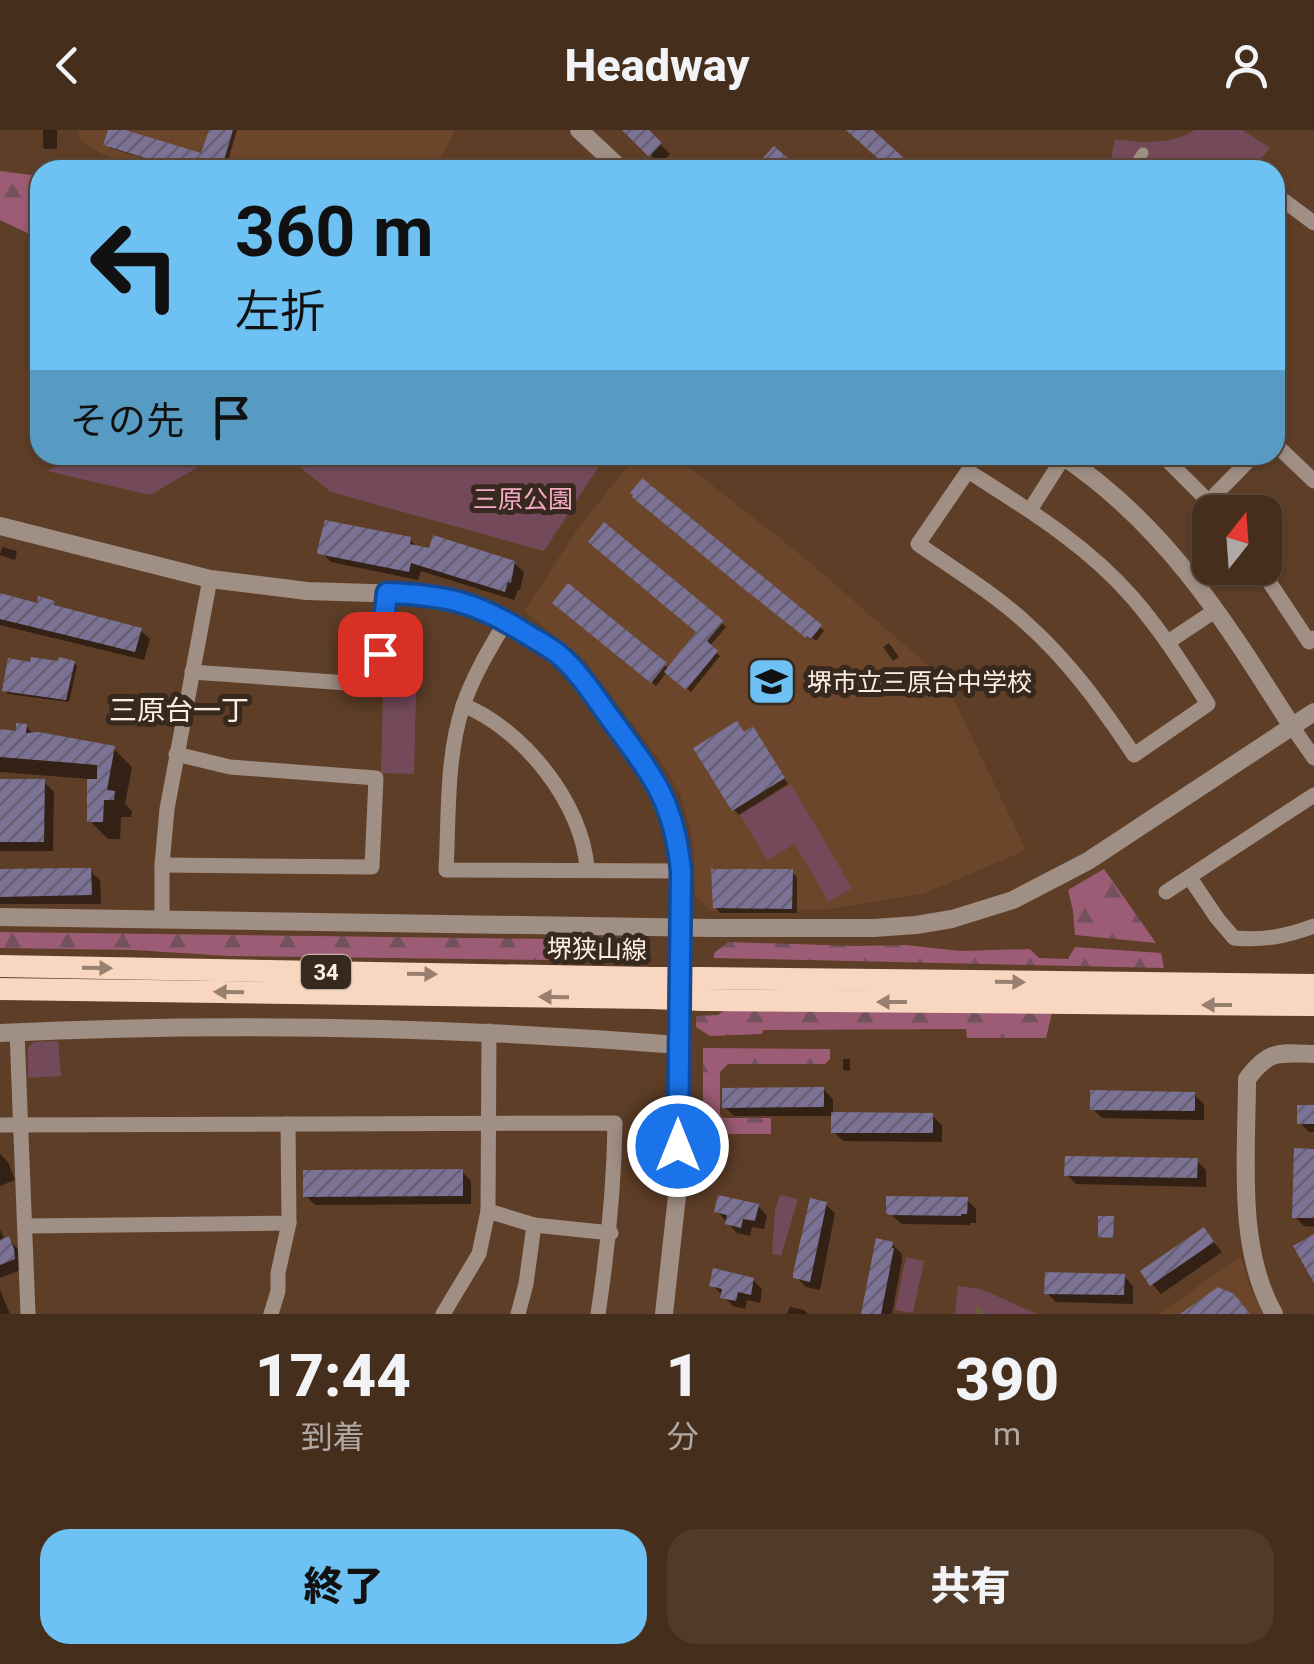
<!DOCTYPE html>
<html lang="ja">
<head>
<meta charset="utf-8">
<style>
	:root { --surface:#462e1d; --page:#503a2a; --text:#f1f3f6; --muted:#b0a8a4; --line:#5e4a3b; --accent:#6ec2f3 }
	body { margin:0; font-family:Roboto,"Noto Sans JP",sans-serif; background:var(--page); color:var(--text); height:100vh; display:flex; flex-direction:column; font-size:38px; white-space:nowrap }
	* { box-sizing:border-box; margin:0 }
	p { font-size:32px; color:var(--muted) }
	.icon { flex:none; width:55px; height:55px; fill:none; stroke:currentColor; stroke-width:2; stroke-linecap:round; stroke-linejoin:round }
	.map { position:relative; height:1184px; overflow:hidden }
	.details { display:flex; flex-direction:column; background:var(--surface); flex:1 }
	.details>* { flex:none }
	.top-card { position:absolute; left:30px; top:30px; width:1255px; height:305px; border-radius:30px; box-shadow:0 2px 8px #0004,0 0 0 2px var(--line); background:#6ec2f3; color:#111; overflow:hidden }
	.needle { width:65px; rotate:17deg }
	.buttons { position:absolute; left:1192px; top:365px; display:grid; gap:20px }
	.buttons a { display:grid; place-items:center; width:90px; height:90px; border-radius:20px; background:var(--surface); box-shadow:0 2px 8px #0004,0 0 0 2px var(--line); font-size:50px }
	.pin { position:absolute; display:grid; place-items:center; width:85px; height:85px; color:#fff; margin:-42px; border-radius:20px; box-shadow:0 5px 15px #0006 }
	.me { position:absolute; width:110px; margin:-55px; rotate:0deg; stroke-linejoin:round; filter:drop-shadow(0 0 8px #0008) }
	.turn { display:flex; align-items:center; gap:35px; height:210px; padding:0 40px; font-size:45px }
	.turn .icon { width:130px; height:130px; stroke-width:2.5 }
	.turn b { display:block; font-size:70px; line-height:85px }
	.then { display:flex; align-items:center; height:95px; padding:0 40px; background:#0003; gap:20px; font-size:38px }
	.eta { display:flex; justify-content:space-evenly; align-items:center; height:170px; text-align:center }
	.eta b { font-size:60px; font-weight:800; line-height:70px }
	.cta { display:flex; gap:20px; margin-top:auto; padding:20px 40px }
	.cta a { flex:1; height:115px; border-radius:30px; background:var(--accent); color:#111; font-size:40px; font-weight:800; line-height:115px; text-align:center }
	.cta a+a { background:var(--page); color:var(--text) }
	header { display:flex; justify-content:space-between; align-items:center; height:130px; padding:0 40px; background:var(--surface); font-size:45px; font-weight:800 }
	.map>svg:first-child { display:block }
	.built { fill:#6c462a }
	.forest { fill:url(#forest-firs) }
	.green { fill:#744a5a }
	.shadow { fill:#0007 }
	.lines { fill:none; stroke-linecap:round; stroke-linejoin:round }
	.stream { stroke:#5f6724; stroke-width:4 }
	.building { fill:url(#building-hatch) }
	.pedestrian { stroke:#a08f84; stroke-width:11 }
	.minor { stroke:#a08f84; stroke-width:15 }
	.tertiary { stroke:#a08f84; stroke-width:18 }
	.primary { stroke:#f8d6c0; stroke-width:22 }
	.primary-bridge { stroke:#f8d6c0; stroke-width:22 }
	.oneway { fill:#988070 }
	.route-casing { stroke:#114b97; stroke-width:25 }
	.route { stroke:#1a73e8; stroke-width:18 }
	.labels { text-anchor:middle; stroke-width:10; stroke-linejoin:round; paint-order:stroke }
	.shield { fill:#38291f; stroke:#c3b3a8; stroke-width:2.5 }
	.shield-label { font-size:22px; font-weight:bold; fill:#feeee3 }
	.park-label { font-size:25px; fill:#f7aac6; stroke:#38291f }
	.poi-label { font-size:25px; fill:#feeee3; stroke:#38291f; text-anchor:start }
	.street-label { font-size:25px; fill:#feeee3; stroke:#38291f }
	.neighbourhood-label { font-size:28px; fill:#feeee3; stroke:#38291f }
</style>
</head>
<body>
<header><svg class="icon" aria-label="back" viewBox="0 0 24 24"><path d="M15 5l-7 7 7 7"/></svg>Headway<svg class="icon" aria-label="person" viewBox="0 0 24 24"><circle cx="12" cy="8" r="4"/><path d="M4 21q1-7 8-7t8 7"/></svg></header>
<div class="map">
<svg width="1314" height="1184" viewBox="0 0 1314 1184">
	<defs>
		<pattern id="forest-firs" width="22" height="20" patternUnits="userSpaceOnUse" patternTransform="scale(2.5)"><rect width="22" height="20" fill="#9d5c75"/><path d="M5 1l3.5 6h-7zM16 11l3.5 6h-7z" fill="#74525c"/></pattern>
		<pattern id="building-hatch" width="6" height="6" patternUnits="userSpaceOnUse" patternTransform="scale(2.5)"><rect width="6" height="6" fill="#7b7296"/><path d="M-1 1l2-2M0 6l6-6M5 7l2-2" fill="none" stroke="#665f71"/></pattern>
	</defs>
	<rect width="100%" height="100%" fill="#5e3e27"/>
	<g class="built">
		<path d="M78,0H455L435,40H143L93,20L79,9Z"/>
		<path d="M637,325H674L803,427L936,542L950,562L1026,720L923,764L829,779L712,781L695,766L694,721L689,694L680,664L664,636L585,531L524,481L579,397Z"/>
		<path d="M1241,1127L1249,1155L1264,1184H1158Z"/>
	</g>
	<g class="forest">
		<path d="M0,41L40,46V109L0,90Z"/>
		<path d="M1104,739L1156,813L1075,805L1073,781L1068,760Z"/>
		<path d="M0,802L637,810L645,815V824L637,831L228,826L134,820L0,818Z"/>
		<path d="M728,812L856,816L905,815L960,821L1030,819L1039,828L1068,829L1075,817L1161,823L1164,838L714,828V823Z"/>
		<path d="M725,880L1052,883L1046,908H967L966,899L763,900L762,904L710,906L696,897V886L718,885Z"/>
		<path d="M703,918L830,919V929L825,934H728L720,942V984L723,988H771V1004H712L703,993Z"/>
	</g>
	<g class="green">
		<path d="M1195,0H1242L1270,18L1251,40H1109L1115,9C1141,13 1171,15 1195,0Z"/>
		<path d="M77,325H219L150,365L47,341Z"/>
		<path d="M279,325H606L544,421L331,362L287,327Z"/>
		<path d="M383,559L416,560L414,644L381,643Z"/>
		<path d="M791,654L852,758L829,772L795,714L767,730L740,684Z"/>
		<path d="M58,911L61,946L28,948V917L34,912Z"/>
		<path d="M780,1065L798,1069L781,1126L772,1124L775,1079Z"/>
		<path d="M906,1127L924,1131L913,1183L895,1180Z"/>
		<path d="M958,1156L981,1159L1037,1184H955Z"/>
	</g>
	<g class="shadow">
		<path d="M43,0H57V19H45L43,17Z"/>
		<path d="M110,0L203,27L211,0H237L227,34L247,40H183L110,18L106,14Z"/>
		<path d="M626,0H646L670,24L660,34Z"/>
		<path d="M410,410L419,418L514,433L524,442L520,460H518L514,470L421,441L418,450L331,432L319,420Z"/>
		<path d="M2,417L17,421L15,430L0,425Z"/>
		<path d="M569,456L669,539L699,502L722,493L726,497L709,517L720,526L691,562L667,542L656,556L559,476Z"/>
		<path d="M746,459L820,497L824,501L816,511L812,508L811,510Z"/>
		<path d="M0,466L38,476L54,473L61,480L140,500L150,509L144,530L0,495Z"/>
		<path d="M889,513L899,527L893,531L883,517Z"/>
		<path d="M74,533L77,536L69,572L8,564L4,560L32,535Z"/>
		<path d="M26,596L34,605L114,619L132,637L125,674L132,681L131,687H121L120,709H108L90,691L89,649L0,642V602L18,604Z"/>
		<path d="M745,604L757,605L788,654L739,685L734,680Z"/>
		<path d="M0,651L44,652L54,662L53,721H0Z"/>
		<path d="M0,741H90L100,750L101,774H0Z"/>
		<path d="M792,742L797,747V783H720L715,777Z"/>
		<path d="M843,929H850V941L843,940Z"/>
		<path d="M823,959L833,969V985L932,986L942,995V1012L843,1011L834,1002V986H734L725,977Z"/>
		<path d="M1194,965L1204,974V990L1102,988L1093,979Z"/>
		<path d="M1314,978V1002H1309L1300,993Z"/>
		<path d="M1314,1023V1097L1304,1096L1295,1087Z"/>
		<path d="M0,1024L8,1032L15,1050L0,1056Z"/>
		<path d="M1197,1031L1206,1040V1057L1076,1054L1067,1045Z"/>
		<path d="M462,1042L471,1051V1074L315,1075L306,1066Z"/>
		<path d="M967,1070L976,1079V1093H970V1095L902,1094L888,1082Z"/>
		<path d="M825,1074L835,1083L820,1160L806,1157L796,1147Z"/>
		<path d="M758,1076L767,1086L764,1099L752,1097L750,1106L737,1103L717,1081Z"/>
		<path d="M0,1099L5,1111L8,1109L18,1119L23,1131V1139L0,1148Z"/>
		<path d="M1203,1100L1222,1122L1161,1164L1152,1154Z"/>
		<path d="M892,1114L902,1124V1130L892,1184H864Z"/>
		<path d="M1124,1146L1133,1156V1174L1056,1172L1047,1163Z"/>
		<path d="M753,1150L762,1159L760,1173L747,1170L745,1179L733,1176L712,1155Z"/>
		<path d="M0,1160L10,1184H0Z"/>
		<path d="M790,1177L804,1180L808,1184H787Z"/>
	</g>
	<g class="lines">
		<path class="stream" d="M978,1179L980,1184"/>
	</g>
	<g class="building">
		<path d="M108,0H125L201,23L209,0H233L224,30L247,37V40H184L103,15Z"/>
		<path d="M622,0H649L662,13L649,27Z"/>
		<path d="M846,0H873L917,40H891Z"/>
		<path d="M774,16L801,40H774L762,29Z"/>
		<path d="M642,348L822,495L811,509L807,506L806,508L739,455L632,367L633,365L630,363Z"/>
		<path d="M325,390L411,407L410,414L429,418L433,405L515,431L511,453L508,452L505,462L411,433L409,442L318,424L317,421Z"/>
		<path d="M604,392L724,491L707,511L718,521L686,560L664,542L696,502L588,412Z"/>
		<path d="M568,453L667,533L651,553L552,473Z"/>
		<path d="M0,463L37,473L38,466L55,471L54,475L142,498L135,522L0,489Z"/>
		<path d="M31,527L58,531L59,527L75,531L66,570L2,561L8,528L30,532Z"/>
		<path d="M737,591L744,602L753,596L785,648L732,681L693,618Z"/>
		<path d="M16,593L27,594L26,603L39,602L115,616L107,660L115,661L114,670H104L103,692H87V649H97V635L0,627V599L16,601Z"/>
		<path d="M0,649H45L44,712H0Z"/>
		<path d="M74,738H91L92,765L0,767V739Z"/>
		<path d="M711,739H793L792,779L713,778Z"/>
		<path d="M824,957V977L722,978V958Z"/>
		<path d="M1090,960L1195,962V981L1090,980Z"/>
		<rect x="1297" y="975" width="17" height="19"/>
		<path d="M831,982L933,983V1003H831Z"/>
		<path d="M1294,1018L1314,1019V1088H1292Z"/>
		<path d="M1065,1026L1198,1028L1197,1048L1064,1046Z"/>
		<path d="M463,1039V1066L303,1067V1040Z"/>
		<path d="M718,1065L759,1074L755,1091L743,1089L741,1098L725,1094L727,1085L714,1082Z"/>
		<path d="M886,1066L968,1067L967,1084H961V1086L890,1085L886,1083Z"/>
		<path d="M810,1068L827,1072L810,1152L793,1148V1143Z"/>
		<path d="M1098,1086H1114L1113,1108L1098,1107Z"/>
		<path d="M1204,1097L1214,1112L1150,1156L1140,1141Z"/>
		<path d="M1314,1104V1153L1293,1116Z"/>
		<path d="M9,1106L14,1119L15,1129L0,1135V1110Z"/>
		<path d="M876,1108L893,1112L892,1118H894L881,1184H861Z"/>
		<path d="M713,1138L754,1148L751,1165L738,1162L736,1171L720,1168L722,1159L709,1156Z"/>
		<path d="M1045,1142L1125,1144L1124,1165L1044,1164Z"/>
		<path d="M1218,1157L1234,1164L1250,1184H1180Z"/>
	</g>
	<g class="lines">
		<path class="pedestrian" d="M1131,40L1143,23"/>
		<g class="minor">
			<path d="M1037,40H1044"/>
			<path d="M1275,64L1314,93"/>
			<path d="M1275,314L1314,351"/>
			<path d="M1162,325L1219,382"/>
			<path d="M968,341C1026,378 1087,415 1132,467C1161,500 1184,537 1208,574L1134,625C1102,577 1069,531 1025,492C993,463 954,439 918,414Z"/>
			<path d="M1210,370L1254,325"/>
			<path d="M1030,380L1065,325"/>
			<path d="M1260,438L1309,512L1314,508"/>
			<path d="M506,491C490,518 473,546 463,576C446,627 449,686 446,740L681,741"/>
			<path d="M1168,512L1216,480"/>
			<path d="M192,542L376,555L387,463"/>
			<path d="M463,575C523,599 583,674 587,739"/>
			<path d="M1291,595L1314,628"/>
			<path d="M162,735L372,737L376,648L230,637L176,624"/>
			<path d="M1190,748L1217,788L1234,808C1263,811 1287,806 1314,796"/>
			<path d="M1166,762L1314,665"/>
			<path d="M162,790V735L167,679L210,449"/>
			<path d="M17,902L28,1184"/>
			<path d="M0,995L615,993C614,1061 608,1118 598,1184"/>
			<path d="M488,1081L534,1095L611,1103"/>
			<path d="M26,1096L289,1093L288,994"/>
			<path d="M271,1184L278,1161V1143L289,1093"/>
			<path d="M443,1184L479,1124L488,1081L489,901"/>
			<path d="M518,1184L526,1154L534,1095"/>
		</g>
		<g class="tertiary">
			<path d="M579,0L622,40"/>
			<path d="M1061,325C1166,395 1225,491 1291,595"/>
			<path d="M0,396L210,449L307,461L403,464L458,470L490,482L558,525L583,551L654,648L669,679L679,718L682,766L677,1066L664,1184"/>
			<path d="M0,787L711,798H874L916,795L952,789L1013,770L1088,731L1314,582"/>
			<path d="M0,903C226,892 453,897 679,915"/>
			<path d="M1274,1184C1236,1117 1247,1024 1247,949C1269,919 1279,923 1314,924"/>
		</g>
		<g class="primary">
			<path d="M0,836L652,848"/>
			<path d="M702,848L1314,855"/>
			<path d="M0,859L651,868"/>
			<path d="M702,870L1314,875"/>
		</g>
		<g class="primary-bridge">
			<path d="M652,848H702"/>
			<path d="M651,868L702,870"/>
		</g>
	</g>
	<defs><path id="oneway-solid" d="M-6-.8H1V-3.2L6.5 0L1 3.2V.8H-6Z" transform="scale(2.5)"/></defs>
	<g class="oneway">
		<use href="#oneway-solid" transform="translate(97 838) rotate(1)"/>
		<use href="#oneway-solid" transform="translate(422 844) rotate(1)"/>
		<use href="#oneway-solid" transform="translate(1010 852) rotate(1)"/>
		<use href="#oneway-solid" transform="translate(229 862) rotate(-179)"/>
		<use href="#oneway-solid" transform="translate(554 867) rotate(-179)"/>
		<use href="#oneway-solid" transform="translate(892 872) rotate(-180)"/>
		<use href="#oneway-solid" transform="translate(1217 875) rotate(-180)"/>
	</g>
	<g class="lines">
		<defs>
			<path id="route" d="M380,524L387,463C445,465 476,472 525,503C536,510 548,516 558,524C581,543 598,572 616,596C655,649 674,673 681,741L678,1016"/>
		</defs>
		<use href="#route" class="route-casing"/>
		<use href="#route" class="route"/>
	</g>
	<defs>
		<symbol id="school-square" viewBox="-11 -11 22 22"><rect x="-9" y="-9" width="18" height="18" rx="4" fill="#6ec2f3" stroke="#38291f"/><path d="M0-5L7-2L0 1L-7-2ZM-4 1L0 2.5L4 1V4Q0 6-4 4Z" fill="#111"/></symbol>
	</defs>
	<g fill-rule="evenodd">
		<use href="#school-square" x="744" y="524" width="55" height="55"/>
	</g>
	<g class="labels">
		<rect class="shield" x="301" y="825" width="50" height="34" rx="8"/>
		<g class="shield-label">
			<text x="326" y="850">34</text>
		</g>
		<g class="park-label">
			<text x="523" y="378">三原公園</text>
		</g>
		<g class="poi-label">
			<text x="807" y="561">堺市立三原台中学校</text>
		</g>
		<g class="street-label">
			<text transform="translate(597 819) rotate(1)" y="9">堺狭山線</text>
		</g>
		<g class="neighbourhood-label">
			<text x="179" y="590">三原台一丁</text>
		</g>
	</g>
</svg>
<div class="buttons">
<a><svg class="needle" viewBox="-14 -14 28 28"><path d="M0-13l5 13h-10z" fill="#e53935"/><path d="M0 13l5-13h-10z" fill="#b0a8a4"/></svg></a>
</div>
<div class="pin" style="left:380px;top:524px;background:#d93025"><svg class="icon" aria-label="arrive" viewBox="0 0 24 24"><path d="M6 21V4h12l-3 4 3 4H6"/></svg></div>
<svg class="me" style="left:678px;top:1016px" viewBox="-20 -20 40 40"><circle r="17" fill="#1a73e8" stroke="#fff" stroke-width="3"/><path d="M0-11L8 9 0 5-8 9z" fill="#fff"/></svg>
<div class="top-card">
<div class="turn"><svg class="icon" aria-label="left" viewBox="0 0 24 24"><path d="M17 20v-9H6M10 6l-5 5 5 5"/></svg><div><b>360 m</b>左折</div></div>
<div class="then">その先<svg class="icon" aria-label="arrive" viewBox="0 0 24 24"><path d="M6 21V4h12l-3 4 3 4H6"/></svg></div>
</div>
</div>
<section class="details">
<div class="eta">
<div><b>17:44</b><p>到着</p></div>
<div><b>1</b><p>分</p></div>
<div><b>390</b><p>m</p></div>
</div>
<div class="cta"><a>終了</a><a>共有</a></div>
</section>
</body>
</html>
